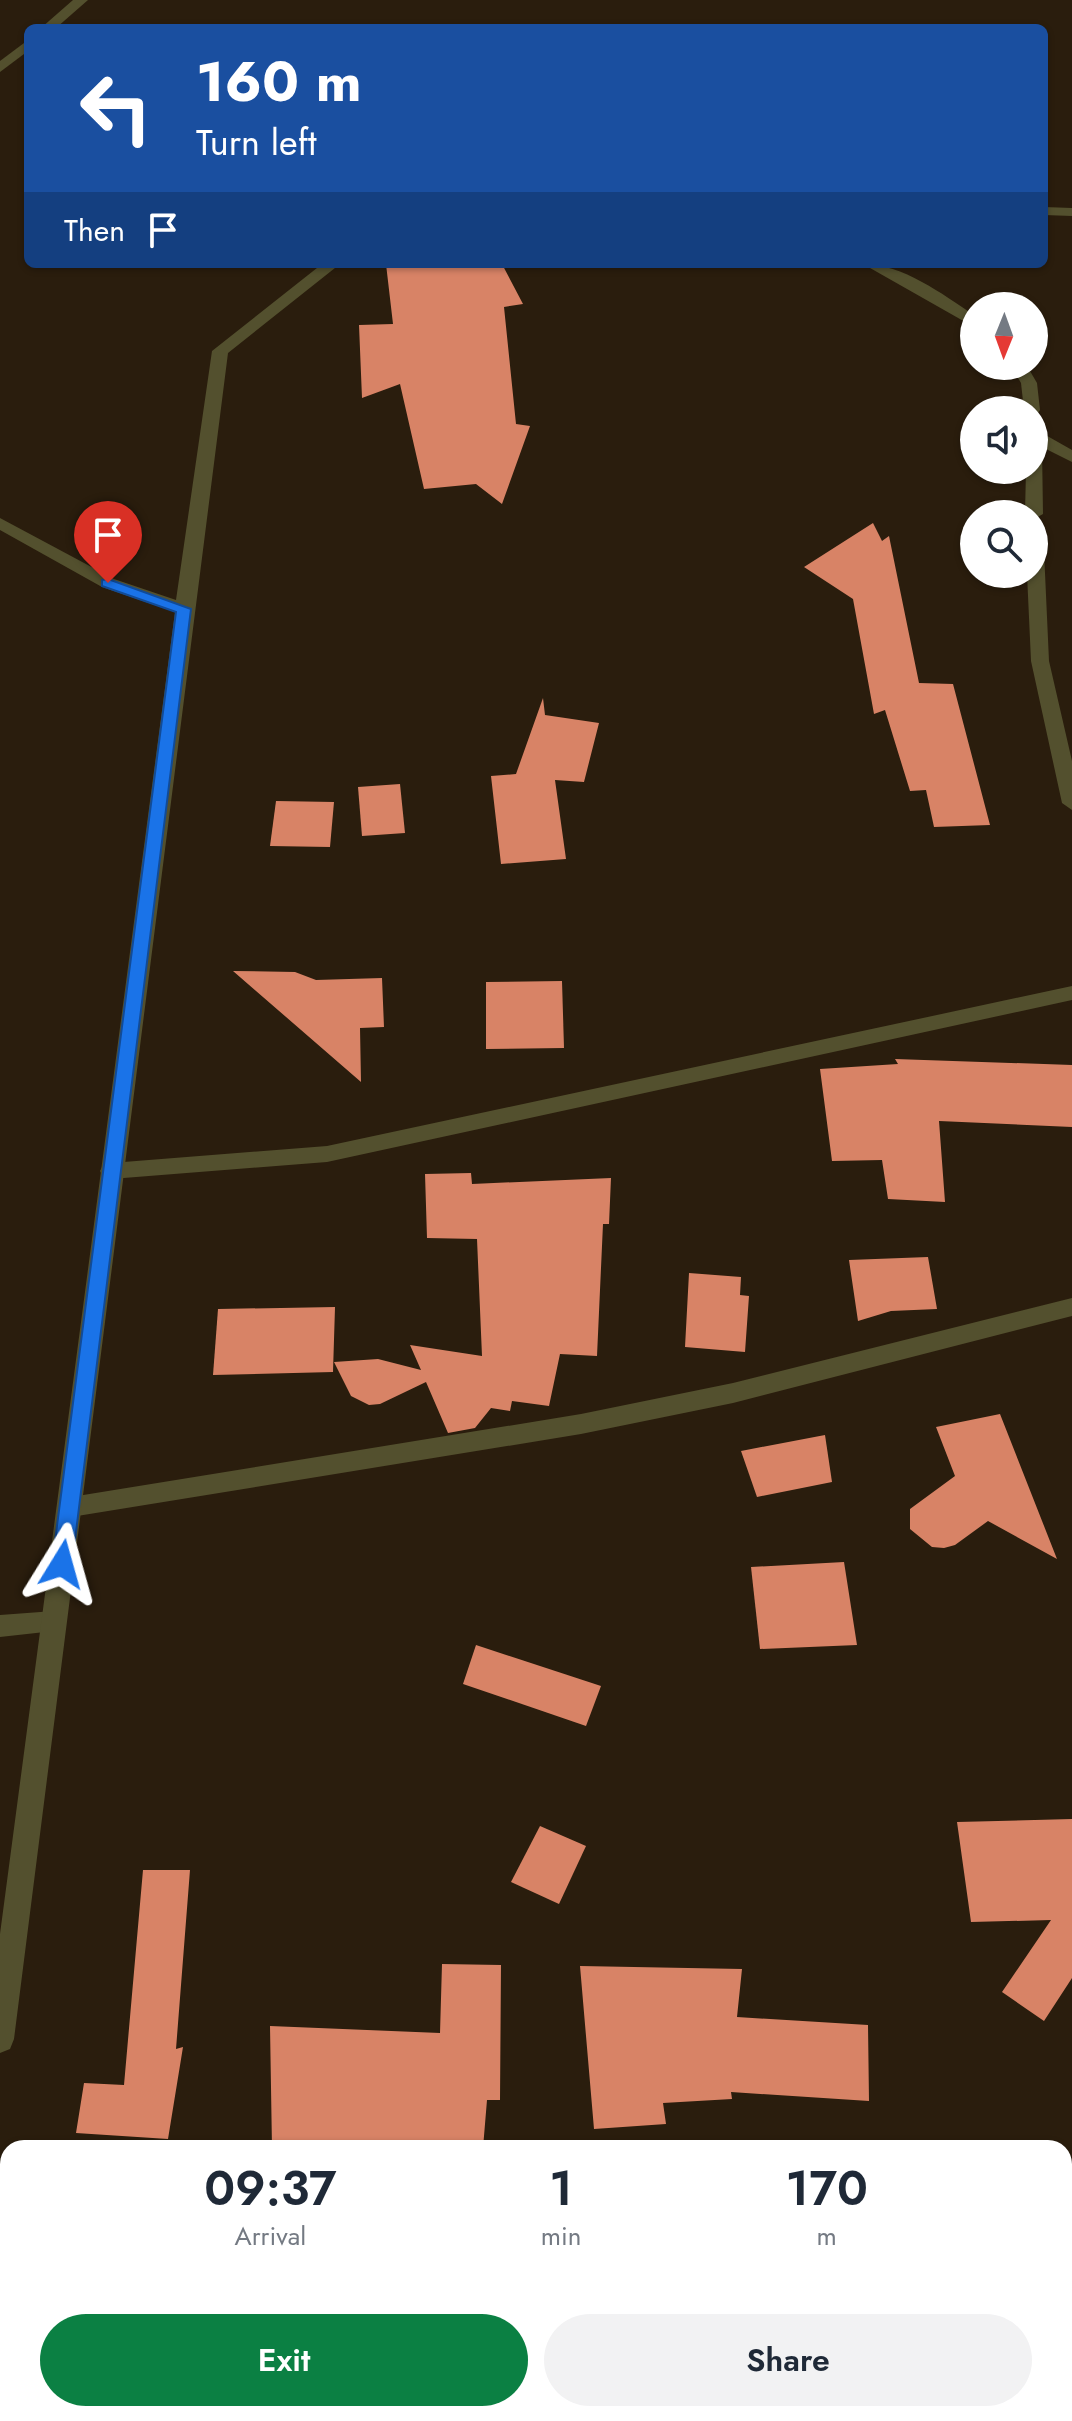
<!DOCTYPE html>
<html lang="en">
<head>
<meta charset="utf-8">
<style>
	:root { --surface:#fff; --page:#f2f2f3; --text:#1f2937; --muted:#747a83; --accent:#0b8043 }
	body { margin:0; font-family:Jost,sans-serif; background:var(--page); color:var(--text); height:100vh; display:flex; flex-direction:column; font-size:30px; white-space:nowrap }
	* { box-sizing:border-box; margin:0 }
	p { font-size:26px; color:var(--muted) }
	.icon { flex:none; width:44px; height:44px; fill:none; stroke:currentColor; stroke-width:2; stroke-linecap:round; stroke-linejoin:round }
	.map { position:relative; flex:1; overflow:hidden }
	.panel { position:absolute; left:0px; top:2140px; width:1072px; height:282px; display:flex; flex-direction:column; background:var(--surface); border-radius:24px 24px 0 0; box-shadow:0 2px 6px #0004 }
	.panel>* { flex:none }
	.hud { position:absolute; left:24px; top:24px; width:1024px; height:244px; border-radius:12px; box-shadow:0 2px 6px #0004; background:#1a4fa0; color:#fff; overflow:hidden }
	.needle { width:52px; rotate:181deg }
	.tools { position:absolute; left:960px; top:292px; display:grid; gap:16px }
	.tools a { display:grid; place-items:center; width:88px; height:88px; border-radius:50%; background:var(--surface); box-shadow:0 2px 6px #0004; font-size:40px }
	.pin { position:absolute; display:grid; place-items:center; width:68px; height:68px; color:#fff; margin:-82px -34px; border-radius:50% 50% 50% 0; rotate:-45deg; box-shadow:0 0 8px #0007 }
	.pin .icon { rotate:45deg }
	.me { position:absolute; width:88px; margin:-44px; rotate:8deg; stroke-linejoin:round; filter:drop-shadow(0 0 6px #0008) }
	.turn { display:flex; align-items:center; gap:28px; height:168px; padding:0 40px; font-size:36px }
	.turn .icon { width:104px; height:104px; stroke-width:2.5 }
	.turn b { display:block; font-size:56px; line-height:68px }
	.then { display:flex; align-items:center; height:76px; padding:0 40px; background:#0003; gap:16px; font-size:30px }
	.eta { display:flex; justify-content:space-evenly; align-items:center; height:136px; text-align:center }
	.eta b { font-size:48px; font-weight:600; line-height:56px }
	.cta { display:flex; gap:16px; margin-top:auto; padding:16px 40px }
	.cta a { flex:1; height:92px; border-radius:48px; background:var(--accent); color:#fff; font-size:32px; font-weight:600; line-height:92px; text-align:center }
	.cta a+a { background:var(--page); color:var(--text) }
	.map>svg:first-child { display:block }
	.building { fill:#d88366 }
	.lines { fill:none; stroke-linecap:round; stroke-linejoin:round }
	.minor { fill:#53502e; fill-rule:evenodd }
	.tertiary { fill:#53502e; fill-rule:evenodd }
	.route { fill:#1a73e8; stroke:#114b97; stroke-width:2 }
</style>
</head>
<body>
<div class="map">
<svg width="1072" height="2421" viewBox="0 0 1072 2421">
	<rect width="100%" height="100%" fill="#2a1d0d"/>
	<g class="building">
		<path d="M386,264H502L523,304L504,307L516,424L530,426L502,504L476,484L424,489L400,384L362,398L359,325L393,324Z"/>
		<path d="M873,523L882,541L889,536L919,683L953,684L990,825L934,827L926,790L910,791L885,710L874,714L853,599L804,567Z"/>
		<path d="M543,698L545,715L599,723L584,782L555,780L566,859L501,864L491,776L516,774Z"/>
		<path d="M400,784L405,833L362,836L358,787Z"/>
		<path d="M276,801L334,802L330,847L270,846Z"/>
		<path d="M233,971L295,972L316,980L382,978L384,1027L360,1028L361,1082Z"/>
		<path d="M562,981L564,1048L486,1049V982Z"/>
		<path d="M895,1059L1072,1065V1127L939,1121L945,1202L888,1199L882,1160L832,1161L820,1069L898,1064Z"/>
		<path d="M471,1173L472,1184L611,1178L609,1224H603L597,1356L560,1354L549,1406L512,1401L510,1411L491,1408L475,1428L448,1433L426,1382L380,1404L369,1405L351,1396L334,1362L378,1359L421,1370L410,1345L482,1356L477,1239L427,1238L425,1174Z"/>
		<path d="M928,1257L937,1309L891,1311L858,1321L849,1260Z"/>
		<path d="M689,1273L741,1277L740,1295L749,1296L745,1352L685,1347Z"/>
		<path d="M335,1307L333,1372L213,1375L218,1309Z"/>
		<path d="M1000,1414L1057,1559L988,1521L955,1545L944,1548L932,1547L910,1529V1509L955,1476L936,1427Z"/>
		<path d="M825,1435L832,1482L757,1497L741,1451Z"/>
		<path d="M844,1562L857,1645L760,1649L751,1567Z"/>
		<path d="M476,1645L601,1686L586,1726L463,1684Z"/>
		<path d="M1072,1819V1978L1044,2021L1002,1992L1051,1920L971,1922L957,1822Z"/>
		<path d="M540,1826L586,1846L559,1904L511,1882Z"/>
		<path d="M143,1870H190L176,2049L183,2047L168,2139L76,2133L84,2083L124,2085Z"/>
		<path d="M442,1964L501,1965L500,2100H487L483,2148H272L270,2026L440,2033Z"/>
		<path d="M580,1966L742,1969L737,2017L868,2025L869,2101L731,2092L732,2099L663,2103L666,2124L594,2129Z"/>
	</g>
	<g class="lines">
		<g class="minor">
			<path d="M863,264C903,264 942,294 974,315V327Z"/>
			<path d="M1011,366H1027L1037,383L1040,410L1038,413L1034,414V410H1024L1021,383Z"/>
			<path d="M1034,423L1040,425L1042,433L1072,450V462L1042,447L1043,514L1034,519V514H1025L1026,470H1034Z"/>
			<path d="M1034,524L1043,529L1049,661L1072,761V810L1062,803L1031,661L1027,574H1034Z"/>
			<path d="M1072,986V1000L327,1162L111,1179L103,1177L100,1171L103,1165L111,1163L327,1146Z"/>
			<path d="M1072,1298V1316L733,1403L581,1434L71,1517L62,1514L59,1507L62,1500L71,1497L581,1414L733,1383Z"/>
			<path d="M54,1611L63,1614L66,1622L63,1630L0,1637V1615Z"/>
		</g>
		<g class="tertiary">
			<path d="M73,0H88L56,28H41Z"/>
			<path d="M28,40V51L0,72V61Z"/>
			<path d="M1044,207L1072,208V216L1044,215Z"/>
			<path d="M322,264H340L228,353L14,2039L10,2049L0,2053V1934L175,612L102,587L0,530V518L114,579L176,600L212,351Z"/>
		</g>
	</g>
	<path class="route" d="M108,579L191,609L72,1564L69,1570L62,1573L55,1570L52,1564L176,612L102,586V580Z"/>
</svg>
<div class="tools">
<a><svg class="needle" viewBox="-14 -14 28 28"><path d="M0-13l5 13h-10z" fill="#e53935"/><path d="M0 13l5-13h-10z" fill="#747a83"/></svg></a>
<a><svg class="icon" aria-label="sound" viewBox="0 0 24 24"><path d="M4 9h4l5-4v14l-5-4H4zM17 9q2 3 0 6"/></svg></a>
<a><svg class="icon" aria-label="search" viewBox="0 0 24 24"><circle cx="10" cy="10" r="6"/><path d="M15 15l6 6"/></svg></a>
</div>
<div class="pin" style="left:108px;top:583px;background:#d93025"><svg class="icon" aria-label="arrive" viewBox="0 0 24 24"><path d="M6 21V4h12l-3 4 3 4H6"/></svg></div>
<svg class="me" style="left:62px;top:1564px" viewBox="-20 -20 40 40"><path d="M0-17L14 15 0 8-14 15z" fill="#1a73e8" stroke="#fff" stroke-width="4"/></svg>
<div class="hud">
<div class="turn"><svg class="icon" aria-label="left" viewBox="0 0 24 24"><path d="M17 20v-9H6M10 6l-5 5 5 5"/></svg><div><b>160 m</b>Turn left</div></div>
<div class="then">Then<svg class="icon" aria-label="arrive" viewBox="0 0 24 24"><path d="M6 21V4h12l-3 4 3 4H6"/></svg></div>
</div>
<section class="panel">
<div class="eta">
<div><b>09:37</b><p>Arrival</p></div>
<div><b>1</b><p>min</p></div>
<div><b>170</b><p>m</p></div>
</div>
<div class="cta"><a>Exit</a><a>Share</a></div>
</section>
</div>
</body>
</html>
